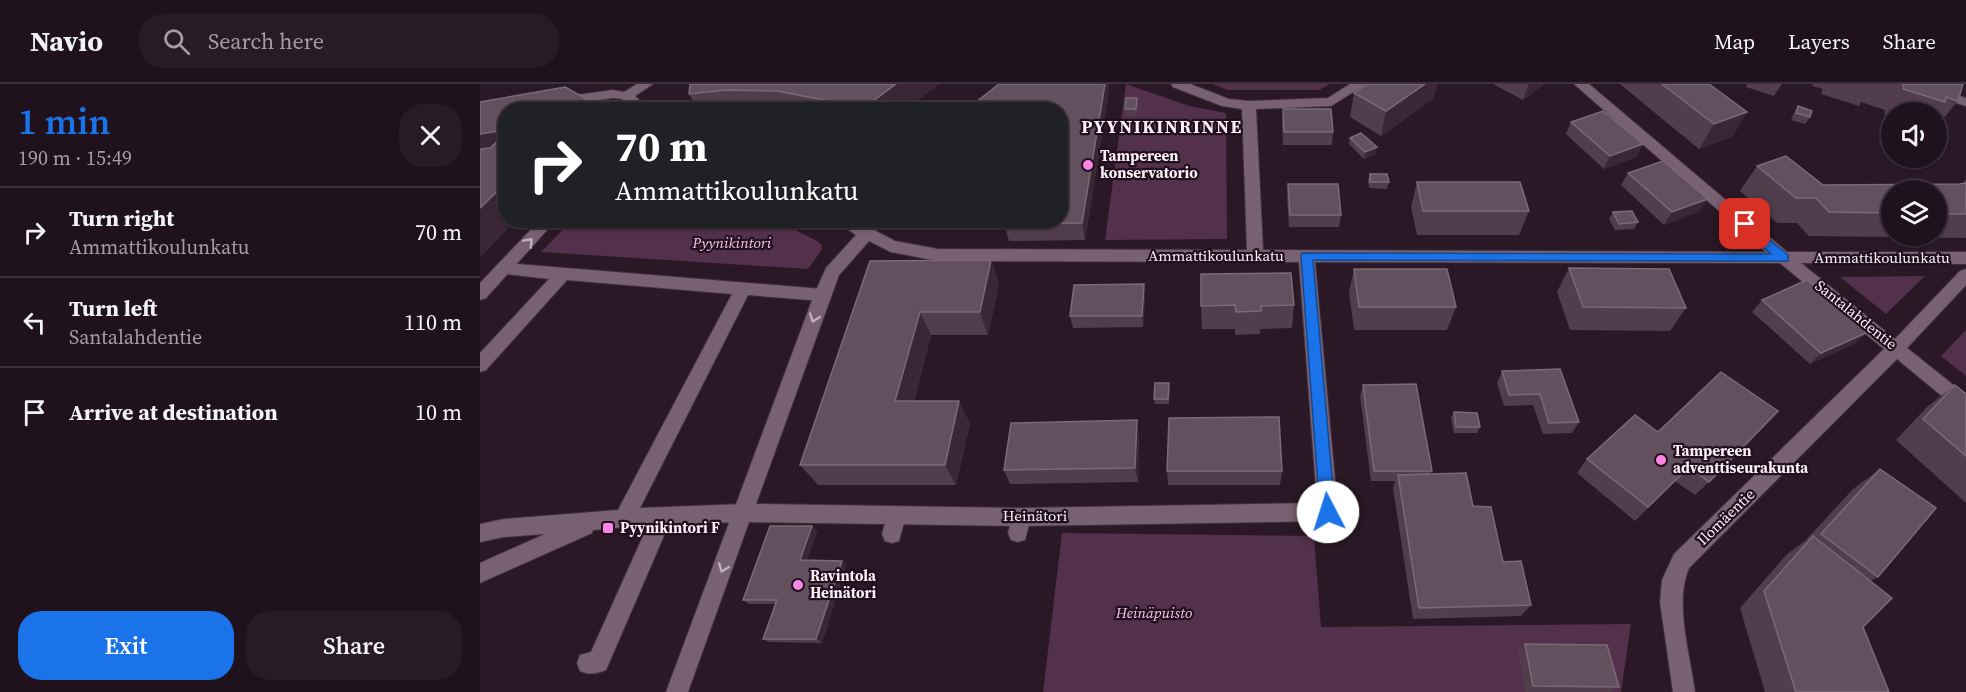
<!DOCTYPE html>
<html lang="en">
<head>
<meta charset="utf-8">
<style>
	:root { --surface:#20121c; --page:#281b25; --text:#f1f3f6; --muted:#a29ea3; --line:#3d323b; --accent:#1a73e8 }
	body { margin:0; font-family:"Source Serif 4",serif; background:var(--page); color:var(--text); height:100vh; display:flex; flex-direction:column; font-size:22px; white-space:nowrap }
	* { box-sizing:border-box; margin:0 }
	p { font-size:20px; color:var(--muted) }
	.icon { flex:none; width:33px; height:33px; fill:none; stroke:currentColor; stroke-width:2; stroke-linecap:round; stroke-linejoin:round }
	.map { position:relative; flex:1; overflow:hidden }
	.details { display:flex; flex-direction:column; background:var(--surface); width:480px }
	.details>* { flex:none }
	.banner { position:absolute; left:18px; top:18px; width:570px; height:126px; border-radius:24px; box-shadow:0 2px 4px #0004,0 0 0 2px var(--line); background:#202124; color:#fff; overflow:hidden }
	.tools { position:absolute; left:1401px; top:18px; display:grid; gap:12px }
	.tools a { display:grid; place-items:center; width:66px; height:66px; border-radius:50%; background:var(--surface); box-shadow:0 2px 4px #0004,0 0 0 2px var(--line); font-size:30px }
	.pin { position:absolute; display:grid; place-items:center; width:51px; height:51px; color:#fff; margin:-26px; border-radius:12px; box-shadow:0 3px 9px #0006 }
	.me { position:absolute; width:66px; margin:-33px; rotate:355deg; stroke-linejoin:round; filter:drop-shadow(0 0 4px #0008) }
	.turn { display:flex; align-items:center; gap:21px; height:126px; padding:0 18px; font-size:27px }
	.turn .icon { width:78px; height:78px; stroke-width:2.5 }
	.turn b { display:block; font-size:42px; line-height:51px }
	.round { display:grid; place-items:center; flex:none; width:63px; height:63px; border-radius:24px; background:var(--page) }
	.headline { display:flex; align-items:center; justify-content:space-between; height:102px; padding:0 18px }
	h1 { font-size:36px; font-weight:600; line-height:45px; color:var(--accent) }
	.primary-button { display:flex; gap:12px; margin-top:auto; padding:12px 18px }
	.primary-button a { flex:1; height:69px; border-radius:24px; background:var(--accent); color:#fff; font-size:24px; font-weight:600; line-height:69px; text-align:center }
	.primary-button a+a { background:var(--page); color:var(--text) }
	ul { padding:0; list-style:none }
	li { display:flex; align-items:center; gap:18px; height:90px; padding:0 18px; border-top:2px solid var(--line) }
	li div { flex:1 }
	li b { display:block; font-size:22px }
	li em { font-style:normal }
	header { display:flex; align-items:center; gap:36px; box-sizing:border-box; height:84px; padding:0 30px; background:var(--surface); border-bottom:2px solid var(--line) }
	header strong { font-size:28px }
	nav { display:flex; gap:33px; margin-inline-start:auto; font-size:21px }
	.search { width:420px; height:54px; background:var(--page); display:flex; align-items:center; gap:15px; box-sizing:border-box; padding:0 21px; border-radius:24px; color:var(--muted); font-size:22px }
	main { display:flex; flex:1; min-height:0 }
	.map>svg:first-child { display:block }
	.green { fill:#53304b }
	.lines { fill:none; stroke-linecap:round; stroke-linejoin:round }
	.service-casing { stroke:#41333e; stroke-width:2 }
	.minor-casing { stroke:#41333e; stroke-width:2 }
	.service { fill:#786172; fill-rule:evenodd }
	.minor { fill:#786172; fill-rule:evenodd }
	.wall { fill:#513d4c; fill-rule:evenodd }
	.shaded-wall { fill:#3a2635 }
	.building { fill:#63505f; stroke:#7c6977; stroke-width:1.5 }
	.oneway { stroke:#c1b0bc }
	.route { fill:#1a73e8; stroke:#114b97; stroke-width:1.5 }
	.poi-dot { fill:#fc86e3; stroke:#200f1c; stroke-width:2 }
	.labels { text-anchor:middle; stroke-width:4.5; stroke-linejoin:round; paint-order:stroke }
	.poi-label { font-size:15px; font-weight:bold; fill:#fdf0f9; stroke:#200f1c; text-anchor:start }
	.park-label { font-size:15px; font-style:italic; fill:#fac3ec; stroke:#200f1c }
	.street-label { font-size:15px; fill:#fdf0f9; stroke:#200f1c }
	.far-district-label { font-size:18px; font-weight:bold; letter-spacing:1.5px; fill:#fdf0f9; stroke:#200f1c }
</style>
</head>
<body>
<header>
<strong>Navio</strong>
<div class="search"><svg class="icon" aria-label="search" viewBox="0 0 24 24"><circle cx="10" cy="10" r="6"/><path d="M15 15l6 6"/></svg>Search here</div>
<nav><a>Map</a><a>Layers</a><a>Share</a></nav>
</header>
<main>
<section class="details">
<div class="headline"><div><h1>1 min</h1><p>190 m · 15:49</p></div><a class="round"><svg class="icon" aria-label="close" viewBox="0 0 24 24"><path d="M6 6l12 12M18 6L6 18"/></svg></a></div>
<ul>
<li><svg class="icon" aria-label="right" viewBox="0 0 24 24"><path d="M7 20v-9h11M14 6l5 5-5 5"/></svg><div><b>Turn right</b><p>Ammattikoulunkatu</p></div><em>70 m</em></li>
<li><svg class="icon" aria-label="left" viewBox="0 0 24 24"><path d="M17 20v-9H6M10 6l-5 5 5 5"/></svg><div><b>Turn left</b><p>Santalahdentie</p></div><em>110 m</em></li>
<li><svg class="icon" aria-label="arrive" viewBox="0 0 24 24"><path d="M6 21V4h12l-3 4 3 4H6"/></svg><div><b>Arrive at destination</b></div><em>10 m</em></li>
</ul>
<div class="primary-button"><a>Exit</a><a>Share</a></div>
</section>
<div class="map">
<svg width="1486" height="608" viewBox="0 0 1486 608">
	<rect width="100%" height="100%" fill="#2a1826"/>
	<g class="green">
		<path d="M646,0L709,22L746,29L747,155L625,156Z"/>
		<path d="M732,0H850L839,6H748Z"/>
		<path d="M92,136L298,137L337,157L342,161L341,167L328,185L61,168Z"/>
		<path d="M1445,192L1406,230L1360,193Z"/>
		<path d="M1486,246V292L1461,272Z"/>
		<path d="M582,449L834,452L841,543L1151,540L1141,608H563Z"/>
	</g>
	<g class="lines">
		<defs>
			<g id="service">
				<path d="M24,179L342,205L348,207L350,211L348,215L342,217L268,211L160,424L263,420L270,423L273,429L270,435L263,438L189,440L126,586C116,590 110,591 100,587L97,579L100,571L111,568L168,441L113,446L112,449L0,499V479L65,450L24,453L0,458V440L24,435L138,426L252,210L87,196L6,286L0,288V269L69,195L18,189L16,185L18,181Z"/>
				<path d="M416,422L423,425L426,431L419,457L412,459L405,457L402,450L409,425Z"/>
				<path d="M541,424L548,427L551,433L545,456L538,458L531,456L528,449L534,427Z"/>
			</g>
			<g id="minor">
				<path d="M157,0H173L155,12L170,26H155L142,15L133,14L81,21L74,17L81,13L133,6L144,8Z"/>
				<path d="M691,0H710L749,15L769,17L848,14L870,0H886L851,22L776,25L783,166L1286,168L1094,0H1109L1307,168H1486V180L1321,179L1415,255L1480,187L1486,185V201L1427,264L1486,311V330L1480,327L1417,275L1209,484C1194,519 1210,570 1215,608H1193L1180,518L1182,496L1194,470L1404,265L1300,179L835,178L858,428L855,434L848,437L541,442L269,438L208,608H186L334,211L346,184L376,151L354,136H375L415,157L458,165L767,166L762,25L742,22L693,3ZM389,157L411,168L458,177L819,178L837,419L541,424L276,420L359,191Z"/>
				<path d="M1421,0H1442L1486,14V22L1423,3Z"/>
				<path d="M60,136H76L6,214L0,216V199Z"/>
			</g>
		</defs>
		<use href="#service" class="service-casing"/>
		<use href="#minor" class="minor-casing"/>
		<use href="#service" class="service"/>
		<use href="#minor" class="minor"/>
	</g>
	<g class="wall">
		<path d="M210,0H459L424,26H218L209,10Z"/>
		<path d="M519,0H629V7L605,156L529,157L524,140L580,136Z"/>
		<path d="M887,0H957L953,15L901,52L870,33L874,9Z"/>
		<path d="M1013,0H1064L1043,16Z"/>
		<path d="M1140,0H1229L1267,28L1252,53L1219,65Z"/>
		<path d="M1267,0H1302L1294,12L1266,3Z"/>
		<path d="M1333,0H1483L1478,17L1457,42L1456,28H1412V32L1404,30L1405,26L1381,18L1379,22L1341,10L1343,5L1332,2Z"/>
		<path d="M657,14V32H646L645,25Z"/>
		<path d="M1318,22L1330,33L1325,40L1311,36L1314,29Z"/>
		<path d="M803,25L853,48L852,61H803L802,38Z"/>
		<path d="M1091,38L1163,60L1156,73L1124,85L1086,50Z"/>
		<path d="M870,54L896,70L884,75L869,60Z"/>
		<path d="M1277,82L1343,101L1479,100H1482L1486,95V154L1329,152L1317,139H1297L1260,107ZM1412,106H1456V152H1412Z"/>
		<path d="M1148,89L1220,127L1184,141L1141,101Z"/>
		<path d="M890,90L909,98L907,105L889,104L888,96Z"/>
		<path d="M937,98L1049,127L1039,151H937L931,123Z"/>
		<path d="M808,100L861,131L859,143H809L807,113Z"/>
		<path d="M1133,128L1158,138L1154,145L1135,146L1129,135Z"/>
		<path d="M511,176L519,200L508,251H451L434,317L490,339L476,401H338L320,381L390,177Z"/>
		<path d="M1089,184L1206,224L1190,247L1090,246L1077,208Z"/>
		<path d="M874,185L976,223L967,246H874L869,208Z"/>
		<path d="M664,200L665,212L663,243L593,244L590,232Z"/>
		<path d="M1282,216L1376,259L1330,280L1272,228Z"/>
		<path d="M814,221L812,244L780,245V250L755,251V245H722L721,222Z"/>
		<path d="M1080,285L1099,338L1092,349L1063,350L1053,321L1024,322L1017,299L1022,287Z"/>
		<path d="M883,301L952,387L950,390L993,422L1023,478L1051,521L1041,532L933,535L913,404L915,397H891L880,312Z"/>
		<path d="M1475,301L1486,310V419L1416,356L1447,323Z"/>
		<path d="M690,304L689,320H675L674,315Z"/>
		<path d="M974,328L1000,343L997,349H974L971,334Z"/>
		<path d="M1155,331L1229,398L1215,411L1195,397L1155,437L1097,389L1107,375Z"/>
		<path d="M659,351L658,398L530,400L524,386Z"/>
		<path d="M1400,385L1398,493L1390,497L1383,543L1409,608H1285L1260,524L1307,470L1325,457L1373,405Z"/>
		<path d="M687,387H802L800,401H688Z"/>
		<path d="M332,442L337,447L327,476L362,477L366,481L342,559L289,558L283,555L295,520H269L263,516Z"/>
		<path d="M1045,560L1139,603L1131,608H1045L1038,568Z"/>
	</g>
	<g class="shaded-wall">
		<path d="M416,0H459L424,26H381Z"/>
		<path d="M625,0H629V7L605,156L602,139Z"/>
		<path d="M945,0H957L953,15L901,52L906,27Z"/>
		<path d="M1049,0H1064L1043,16Z"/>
		<path d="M110,17L117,26H101Z"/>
		<path d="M1267,28L1252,53L1219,65L1234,40Z"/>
		<path d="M24,46L26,47V74L0,79V50Z"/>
		<path d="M1163,60L1156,73L1124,85L1130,72Z"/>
		<path d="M897,63L896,70L884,75L885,68Z"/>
		<path d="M26,99V136H36L0,174V124Z"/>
		<path d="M1228,115L1220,127L1184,141L1192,128Z"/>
		<path d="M511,176L519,200L508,251L500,228Z"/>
		<path d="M664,200L665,212L663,243L662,232Z"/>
		<path d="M440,228L451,251L428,339L415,317Z"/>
		<path d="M1388,248L1376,259L1330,280L1341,269Z"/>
		<path d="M479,317L490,339L476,401L465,381Z"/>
		<path d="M657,336L659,351L658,398L655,384Z"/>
		<path d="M332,442L337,447L325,481L320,476Z"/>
		<path d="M362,477L366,481L342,559L336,555Z"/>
	</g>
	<g class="building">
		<path d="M210,0H416L381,26H373L344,16L297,7L246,6L209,10Z"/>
		<path d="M519,0H625L602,139L524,140L525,136H580V26H486Z"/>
		<path d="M887,0H945L906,27L874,9Z"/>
		<path d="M1182,0H1229L1267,28L1234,40Z"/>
		<path d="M1421,0H1483L1478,17L1466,13L1465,18L1423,5L1424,1Z"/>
		<path d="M85,3L110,17L101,26H26V48L24,46L0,50V18Z"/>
		<path d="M646,14H657L656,25H645Z"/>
		<path d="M1318,22L1332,27L1330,33L1316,29Z"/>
		<path d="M803,25H851L853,48H804Z"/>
		<path d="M1123,27L1163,60L1130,72L1091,38Z"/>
		<path d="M881,49L897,63L885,68L870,54Z"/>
		<path d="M26,50V99L0,124V67L1,65L10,64Z"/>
		<path d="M1306,72L1343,101L1479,100L1486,99V130H1456V106H1412V129L1349,128L1336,114H1316L1277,82Z"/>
		<path d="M1183,77L1228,115L1192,128L1148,89Z"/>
		<path d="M890,90H907L909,98H890Z"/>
		<path d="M937,98H1040L1049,127H943Z"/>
		<path d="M808,100H858L861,131H810Z"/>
		<path d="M1152,127L1158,138L1139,140L1133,128Z"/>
		<path d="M511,176L500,228H440L415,317H479L465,381H320L390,177Z"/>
		<path d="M1089,184L1189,185L1206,224L1103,223Z"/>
		<path d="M874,185H967L976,223H879Z"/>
		<path d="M811,189L814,221L781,222V227L756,228L755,221L721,222V190Z"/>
		<path d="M1327,196L1388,248L1341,269L1282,216Z"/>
		<path d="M664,200L662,232H590L594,201Z"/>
		<path d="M1080,285L1099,338L1069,339L1060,310L1029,311L1022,287Z"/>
		<path d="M1241,288L1298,327L1229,398L1209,383L1168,423L1107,375L1155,331L1178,348Z"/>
		<path d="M675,299H689L688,315H674Z"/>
		<path d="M936,300L952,387H894L883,301Z"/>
		<path d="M1475,301L1486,310V372L1443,335Z"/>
		<path d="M974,328L997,329L1000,343H976Z"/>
		<path d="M799,333L802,387H687L689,334Z"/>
		<path d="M657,336L655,384L524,386L531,339Z"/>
		<path d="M1400,385L1456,424L1398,493L1341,450Z"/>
		<path d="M986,389L993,422L1011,423L1023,478L1041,477L1051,521L939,524L918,391Z"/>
		<path d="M290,442H332L320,476L362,477L336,555H283L297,516H263Z"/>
		<path d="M1333,452L1412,514L1383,543L1409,608H1316L1284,507Z"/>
		<path d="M1045,560L1127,561L1139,603L1053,602Z"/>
	</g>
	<defs><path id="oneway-chevron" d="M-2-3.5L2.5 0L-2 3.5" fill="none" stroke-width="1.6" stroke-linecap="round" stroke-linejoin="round" transform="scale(1.5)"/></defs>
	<g class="oneway">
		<use href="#oneway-chevron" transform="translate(49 158) rotate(-47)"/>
		<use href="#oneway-chevron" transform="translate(334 234) rotate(110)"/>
		<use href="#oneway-chevron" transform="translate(243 484) rotate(110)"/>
	</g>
	<path class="route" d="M1265,136L1308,171V177L833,176L855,428L853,432L848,434L842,432L840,428L821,172L822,169L1291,170L1261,143V137Z"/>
	<g class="poi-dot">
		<circle cx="608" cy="81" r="6"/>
		<circle cx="1181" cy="376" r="6"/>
		<rect x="122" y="438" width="12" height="12" rx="3"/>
		<circle cx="318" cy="501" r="6"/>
	</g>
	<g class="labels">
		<g class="poi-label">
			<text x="620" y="77">Tampereen<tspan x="620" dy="17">konservatorio</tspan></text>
			<text x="1193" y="372">Tampereen<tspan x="1193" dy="17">adventtiseurakunta</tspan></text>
			<text x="140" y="449">Pyynikintori F</text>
			<text x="330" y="497">Ravintola<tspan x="330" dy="17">Heinätori</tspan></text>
		</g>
		<g class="park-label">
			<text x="252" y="164">Pyynikintori</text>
			<text x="674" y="534">Heinäpuisto</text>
		</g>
		<g class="street-label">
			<text x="736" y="177">Ammattikoulunkatu</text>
			<text x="1402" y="179">Ammattikoulunkatu</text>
			<text transform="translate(1376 231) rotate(39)" y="5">Santalahdentie</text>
			<text x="555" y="437">Heinätori</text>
			<text transform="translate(1246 433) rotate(-44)" y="5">Ilomäentie</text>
		</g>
		<g class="far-district-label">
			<text x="682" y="49">PYYNIKINRINNE</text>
		</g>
	</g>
</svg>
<div class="tools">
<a><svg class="icon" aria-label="sound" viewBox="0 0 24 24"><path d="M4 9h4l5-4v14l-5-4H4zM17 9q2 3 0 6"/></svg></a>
<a><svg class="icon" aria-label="layers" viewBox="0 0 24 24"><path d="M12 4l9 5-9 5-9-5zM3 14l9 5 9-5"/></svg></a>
</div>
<div class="pin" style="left:1265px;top:140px;background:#d93025"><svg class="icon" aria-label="arrive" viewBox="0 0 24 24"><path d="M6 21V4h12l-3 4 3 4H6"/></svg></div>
<svg class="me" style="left:848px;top:428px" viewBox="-20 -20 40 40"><circle r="19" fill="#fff"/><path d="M0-13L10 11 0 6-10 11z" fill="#1a73e8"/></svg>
<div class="banner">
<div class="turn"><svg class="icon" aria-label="right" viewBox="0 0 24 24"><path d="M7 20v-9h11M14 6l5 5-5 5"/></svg><div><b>70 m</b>Ammattikoulunkatu</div></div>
</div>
</div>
</main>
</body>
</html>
